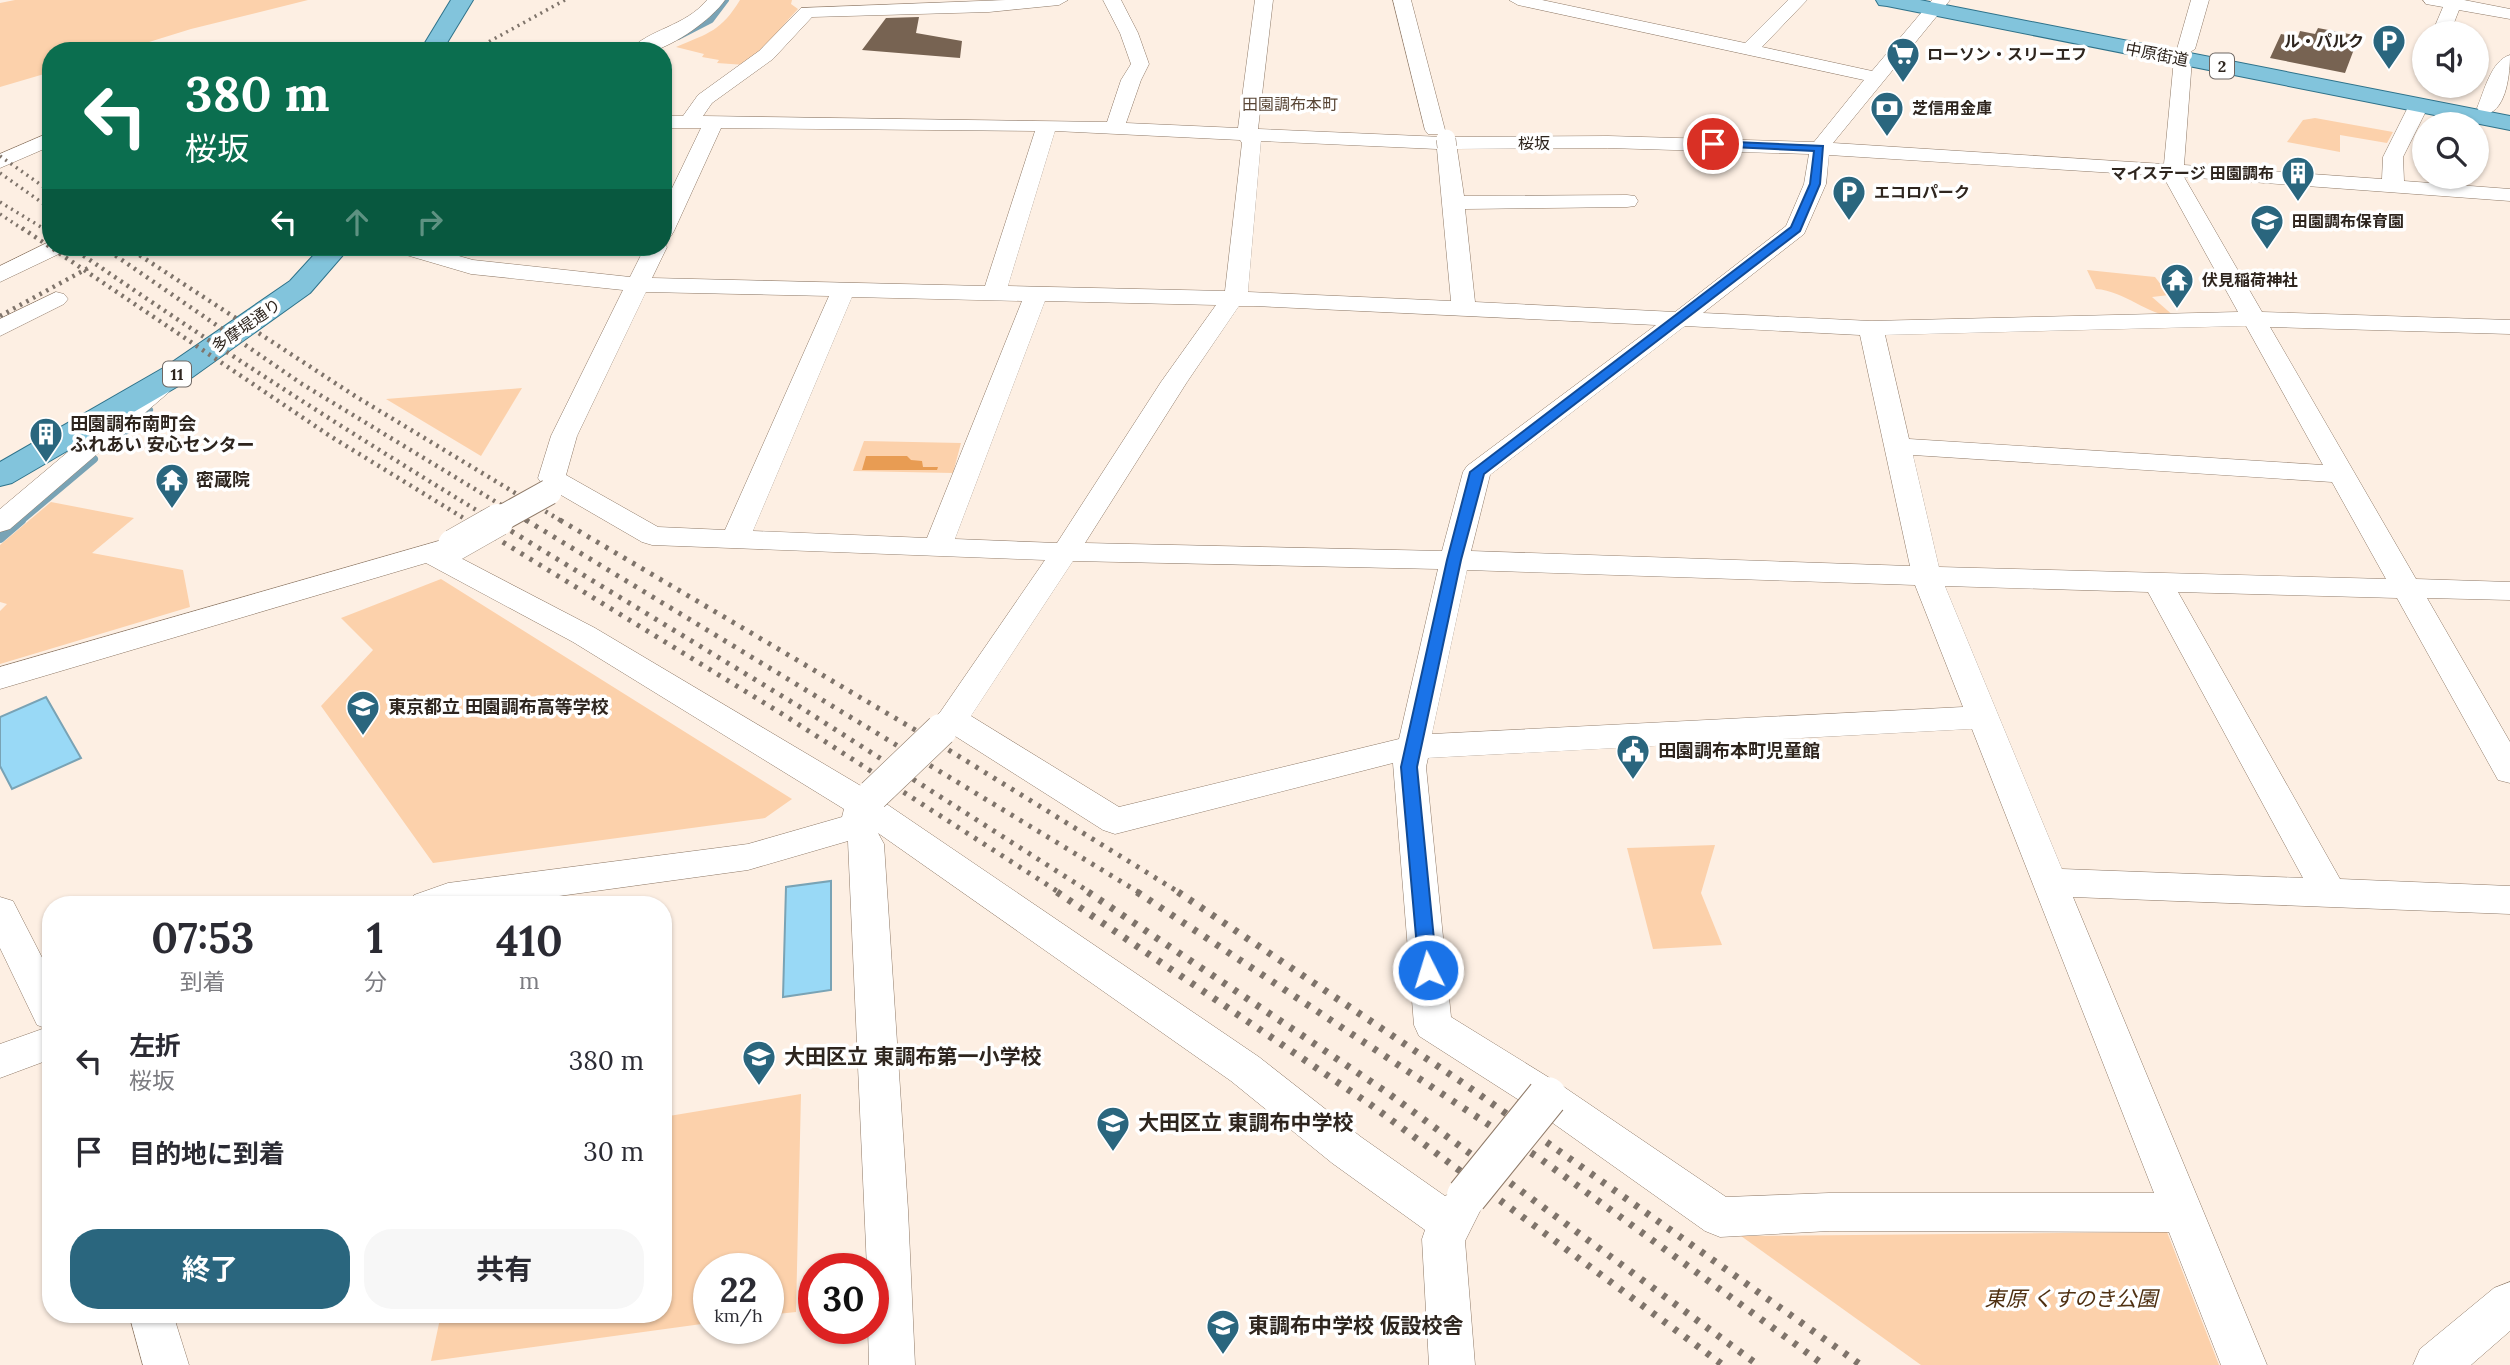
<!DOCTYPE html>
<html lang="ja">
<head>
<meta charset="utf-8">
<style>
	:root { --surface:#fff; --page:#f7f7f7; --text:#2b2b33; --muted:#7c7c81; --accent:#2a667e }
	body { margin:0; font-family:Lora,"Noto Sans JP",serif; background:var(--page); color:var(--text); height:100vh; display:flex; flex-direction:column; font-size:26px; white-space:nowrap }
	* { box-sizing:border-box; margin:0 }
	p { font-size:23px; color:var(--muted) }
	.icon { flex:none; width:38px; height:38px; fill:none; stroke:currentColor; stroke-width:2; stroke-linecap:round; stroke-linejoin:round }
	.map { position:relative; flex:1; overflow:hidden }
	.sheet { position:absolute; left:42px; top:896px; width:630px; height:427px; display:flex; flex-direction:column; background:var(--surface); border-radius:28px; box-shadow:0 2px 5px #0004 }
	.sheet>* { flex:none }
	.banner { position:absolute; left:42px; top:42px; width:630px; height:214px; border-radius:28px; box-shadow:0 2px 5px #0004; background:#0b6e4f; color:#fff; overflow:hidden }
	.controls { position:absolute; left:2412px; top:21px; display:grid; gap:14px }
	.controls a { display:grid; place-items:center; width:77px; height:77px; border-radius:50%; background:var(--surface); box-shadow:0 2px 5px #0004; font-size:35px }
	.speed { position:absolute; left:693px; top:1253px; display:flex; gap:14px; font-size:35px; font-weight:700; text-align:center }
	.speed>* { display:grid; place-content:center; width:91px; height:91px; border-radius:50%; background:var(--surface); box-shadow:0 2px 5px #0004; line-height:1 }
	.speed small { font-size:18px; font-weight:400 }
	.speed .limit { border:10px solid #d22; background:#fff; color:#111 }
	.pin { position:absolute; display:grid; place-items:center; width:60px; height:60px; color:#fff; margin:-30px; border:4px solid #fff; border-radius:50%; box-shadow:0 2px 7px #0007 }
	.me { position:absolute; width:77px; margin:-38px; rotate:355deg; stroke-linejoin:round; filter:drop-shadow(0 0 5px #0008) }
	.turn { display:flex; align-items:center; gap:24px; height:147px; padding:0 28px; font-size:32px }
	.turn .icon { width:91px; height:91px; stroke-width:2.5 }
	.turn b { display:block; font-size:49px; line-height:60px }
	.lanes { display:flex; align-items:center; height:66px; padding:0 28px; background:#0003; justify-content:center; gap:35px; direction:ltr }
	.lanes .off { opacity:.35 }
	.eta { display:flex; justify-content:space-evenly; align-items:center; height:119px; text-align:center }
	.eta b { font-size:42px; font-weight:700; line-height:49px }
	.primary-button { display:flex; gap:14px; margin-top:auto; padding:14px 28px }
	.primary-button a { flex:1; height:80px; border-radius:28px; background:var(--accent); color:#fff; font-size:28px; font-weight:700; line-height:80px; text-align:center }
	.primary-button a+a { background:var(--page); color:var(--text) }
	ul { padding:0; list-style:none }
	li { display:flex; align-items:center; gap:21px; height:91px; padding:0 28px }
	li div { flex:1 }
	li b { display:block; font-size:26px }
	li em { font-style:normal }
	.map>svg:first-child { display:block }
	.green { fill:#fcd1ab }
	.forest { fill:#e89c53 }
	.water { fill:#99d9f6; stroke:#79a3b5; stroke-width:2 }
	.lines { fill:none; stroke-linecap:round; stroke-linejoin:round }
	.stream-far2 { stroke:#79a3b5; stroke-width:6 }
	.stream-far1 { stroke:#79a3b5; stroke-width:8 }
	.stream { stroke:#79a3b5; stroke-width:10 }
	.building { fill:#776352 }
	.minor-casing { stroke:#8f7a68; stroke-width:1 }
	.major-casing { stroke:#2e728a; stroke-width:2 }
	.minor { fill:#fff; fill-rule:evenodd }
	.major { fill:#82c4dc; fill-rule:evenodd }
	.rail-far3 { stroke:#7f746b; stroke-width:3.5; stroke-dasharray:2 4.5; stroke-linecap:butt }
	.rail-far2 { stroke:#7f746b; stroke-width:4.5; stroke-dasharray:2.5 5; stroke-linecap:butt }
	.rail-far1 { stroke:#7f746b; stroke-width:5; stroke-dasharray:3.5 7; stroke-linecap:butt }
	.rail { stroke:#7f746b; stroke-width:7; stroke-dasharray:4.5 9; stroke-linecap:butt }
	.minor-bridge-far3-casing { stroke:#8f7a68; stroke-width:20; stroke-linecap:butt }
	.minor-bridge-far2-casing { stroke:#8f7a68; stroke-width:27; stroke-linecap:butt }
	.minor-bridge-far1-casing { stroke:#8f7a68; stroke-width:33; stroke-linecap:butt }
	.minor-bridge-casing { stroke:#8f7a68; stroke-width:42; stroke-linecap:butt }
	.minor-bridge-far3 { stroke:#fff; stroke-width:19 }
	.minor-bridge-far2 { stroke:#fff; stroke-width:25 }
	.minor-bridge-far1 { stroke:#fff; stroke-width:32 }
	.minor-bridge { stroke:#fff; stroke-width:40 }
	.route { fill:#1a73e8; stroke:#114b97; stroke-width:2 }
	.labels { text-anchor:middle; stroke-width:7; stroke-linejoin:round; paint-order:stroke }
	.far-poi-label { font-size:16px; font-weight:bold; fill:#2e251e; stroke:#fff; text-anchor:start }
	.far-street-label { font-size:16px; fill:#2e251e; stroke:#fff }
	.shield { fill:#fff; stroke:#6d6662; stroke-width:2 }
	.shield-label { font-size:16px; font-weight:bold; fill:#2e251e }
	.far-neighbourhood-label { font-size:16px; fill:#594636; stroke:#fff }
	.poi-label { font-size:18px; font-weight:bold; fill:#2e251e; stroke:#fff; text-anchor:start }
	.near-poi-label { font-size:21px; font-weight:bold; fill:#2e251e; stroke:#fff; text-anchor:start }
	.near-park-label { font-size:21px; font-style:italic; fill:#4f3011; stroke:#fff }
</style>
</head>
<body>
<div class="map">
<svg width="2510" height="1365" viewBox="0 0 2510 1365">
	<rect width="100%" height="100%" fill="#fdefe3"/>
	<g class="green">
		<path d="M15,0H308L191,29L120,51H51V72L0,87V3Z"/>
		<path d="M740,0H792L791,4L798,9C780,28 765,49 745,65L717,63L719,60L702,57L704,54L676,47C709,33 721,31 740,0Z"/>
		<path d="M2315,118L2393,132L2387,143L2340,135V152L2287,142L2303,120Z"/>
		<path d="M2087,270L2155,277L2169,295L2152,297L2175,317C2147,315 2125,291 2096,289Z"/>
		<path d="M522,388L481,456L386,399Z"/>
		<path d="M864,441L961,443L953,473L853,471Z"/>
		<path d="M51,502L134,518L92,553L183,570L190,607L0,664V611L7,604L0,602V545Z"/>
		<path d="M441,579L792,799L765,818L433,863L321,706L373,650L341,618Z"/>
		<path d="M1715,845L1701,893L1722,945L1653,949L1627,848Z"/>
		<path d="M801,1094L796,1312L768,1315V1269H709V1323L431,1361L441,1314H663V1117Z"/>
		<path d="M2167,1232L2219,1365H1921L1741,1236Z"/>
	</g>
	<path class="forest" d="M866,456H907L911,460L922,461L923,467H938L937,470H862Z"/>
	<g class="water">
		<path d="M46,697L81,758L12,789L0,766V717Z"/>
		<path d="M831,881V990L783,997L786,887Z"/>
	</g>
	<g class="lines">
		<path class="stream-far2" d="M678,37L711,20L726,0"/>
		<g class="stream-far1">
			<path d="M115,440L149,410"/>
			<path d="M19,522L94,459"/>
		</g>
		<path class="stream" d="M0,538L21,520"/>
	</g>
	<g class="building">
		<path d="M919,17L916,33L962,41L960,58L862,50L886,18Z"/>
		<path d="M2318,28L2359,36L2345,73L2270,58L2281,34L2298,37L2300,31L2315,34Z"/>
	</g>
	<g class="lines">
		<defs>
			<g id="minor">
				<path d="M707,0H725C711,20 675,45 652,51C645,52 636,51 629,51C648,29 685,27 707,0Z"/>
				<path d="M1006,0H1068L1059,5L989,12L812,17L773,59L712,103L703,116L1107,122L1121,80L1131,64L1120,33L1103,0H1121L1138,33L1149,64L1141,80L1126,123L1238,128L1255,0H1273L1258,129L1443,137L1608,136L1814,142L1864,80L1518,5L1509,0H1542L1745,43L1788,0H1807L1762,47L1872,71L1932,0H1950L1833,143L2164,164L2174,59L2182,54L2177,49L2191,0H2209L2195,49L2187,54L2192,59L2184,165L2382,179L2383,157L2409,105L2419,99L2429,105L2403,157L2404,181L2510,189V201L2184,177L2262,312L2510,320V334L2270,327L2416,579L2510,582V600L2427,598L2510,742V783L2498,780L2397,598L2178,592L2340,879L2510,886V914L2073,897L2267,1365H2221L2169,1232L1829,1231L1720,1237L1705,1231L1533,1109L1419,1036L1414,1025L1393,763L1115,834L1103,830L955,736L941,741L930,738L925,730L941,711L1045,560L652,545L642,542L542,484L538,478L551,436L623,290L471,274L396,252L393,247H427L473,260L630,277L645,247H663V242L667,247L652,278L985,286L1035,131L721,128L674,231L671,236L663,238V207L701,128H663V116H683L698,95L759,51L801,8ZM1055,131L1240,140L1242,143L1225,291L1008,286ZM1261,141L1437,149L1451,301L1248,292ZM1608,148L1809,154L1804,184L1786,226L1675,312L1475,302L1465,209L1627,207L1635,206L1638,201L1635,196L1627,195L1464,196L1457,149ZM1829,155L2163,176L2238,312L1871,321L1703,313L1804,234L1826,184ZM646,292L829,296L725,530L658,527L566,475L577,436ZM852,297L1022,301L927,538L753,531ZM1045,301L1216,305L1161,382L1057,543L955,539ZM1239,306H1254L1656,325L1467,466L1463,472L1442,551L1085,543L1187,382ZM1685,326L1860,335L1910,566L1471,551L1490,475ZM2246,326L2323,465L1909,439L1885,335ZM1913,455L2332,482L2386,579L1939,567ZM1073,561L1438,569L1399,739L1119,807L971,716ZM1467,570L1915,585L1963,707L1432,734ZM1945,586L2148,592L2303,878L2062,869ZM1972,729L2154,1193H1829L1726,1197L1561,1085L1451,1017L1426,767L1428,758Z"/>
				<path d="M1393,0H1411L1445,130L1442,134H1428L1425,130Z"/>
				<path d="M2423,0H2464L2510,9V19L2459,10L2450,33H2432L2443,7L2426,4Z"/>
				<path d="M2510,55C2510,72 2507,109 2487,114L2480,112L2477,108C2484,92 2491,60 2510,55Z"/>
				<path d="M51,132V146L0,168V154Z"/>
				<path d="M51,241V247H66L63,252L0,282V266Z"/>
				<path d="M56,292L64,294L68,299L64,304L0,336V319Z"/>
				<path d="M159,380L168,383L172,388L168,393L10,529L0,532V509L150,383Z"/>
				<path d="M449,538L459,541L463,547L455,555L595,628L861,786L873,783L885,786L890,795L885,803L1259,1057L1361,1137L1445,1196L1461,1188L1476,1193L1482,1207L1465,1241L1475,1365H1429L1422,1239L1425,1230L1332,1163L1231,1081L878,833L884,844L908,1210L915,1365H869L868,1328H873V1269H867L848,841L748,870L494,905H409L414,895L448,883L748,844L842,817L844,809L573,642L426,563L0,689V667Z"/>
				<path d="M0,897L13,901L51,975V1059L0,1078V1044L45,1028L37,1025L0,948Z"/>
				<path d="M2510,1282V1331L2471,1365H2413L2420,1349L2494,1288Z"/>
				<path d="M129,1314H173L189,1365H143Z"/>
			</g>
			<g id="major">
				<path d="M451,0H473L442,51H420Z"/>
				<path d="M1876,0H1920L2510,116V130L1887,6L1879,5Z"/>
				<path d="M321,247H350L310,293L187,381L12,483L0,486V462L165,367L290,281Z"/>
			</g>
		</defs>
		<use href="#minor" class="minor-casing"/>
		<use href="#major" class="major-casing"/>
		<use href="#minor" class="minor"/>
		<use href="#major" class="major"/>
		<g class="rail-far3">
			<path d="M472,51L565,0"/>
			<path d="M0,156L51,192"/>
			<path d="M0,173L51,209"/>
			<path d="M0,202L46,230"/>
			<path d="M0,214L24,230"/>
		</g>
		<g class="rail-far2">
			<path d="M22,228L330,436L470,522"/>
			<path d="M44,228L51,233"/>
			<path d="M71,247C210,343 351,434 496,522"/>
			<path d="M103,247L302,384L529,522"/>
			<path d="M127,247L355,396L563,522"/>
			<path d="M0,316L90,267"/>
		</g>
		<g class="rail-far1">
			<path d="M467,520L787,717L1060,893"/>
			<path d="M493,520L800,707L1091,893"/>
			<path d="M526,520L1140,893"/>
			<path d="M560,520L939,744L1180,893"/>
		</g>
		<g class="rail">
			<path d="M1057,892L1371,1105L1723,1365"/>
			<path d="M1088,892L1385,1091L1758,1365"/>
			<path d="M1137,892L1542,1160L1824,1365"/>
			<path d="M1178,892L1463,1083L1861,1365"/>
		</g>
		<defs>
			<path id="minor-bridge-far3" d="M1446,139L1447,147"/>
			<path id="minor-bridge-far2" d="M495,522L549,492"/>
			<g id="minor-bridge-far1">
				<path d="M454,545L498,520"/>
				<path d="M873,795L941,730"/>
			</g>
			<path id="minor-bridge" d="M1467,1196L1547,1097"/>
		</defs>
		<use href="#minor-bridge-far3" class="minor-bridge-far3-casing"/>
		<use href="#minor-bridge-far2" class="minor-bridge-far2-casing"/>
		<use href="#minor-bridge-far1" class="minor-bridge-far1-casing"/>
		<use href="#minor-bridge" class="minor-bridge-casing"/>
		<use href="#minor-bridge-far3" class="minor-bridge-far3"/>
		<use href="#minor-bridge-far2" class="minor-bridge-far2"/>
		<use href="#minor-bridge-far1" class="minor-bridge-far1"/>
		<use href="#minor-bridge" class="minor-bridge"/>
	</g>
	<path class="route" d="M1713,141L1823,146L1820,184L1800,231L1484,474L1461,560L1417,767L1437,970L1435,975L1428,977L1421,975L1419,970L1401,767L1447,560L1470,472L1791,227L1810,184L1814,151L1710,146L1708,144Z"/>
	<defs>
		<symbol id="parking-pin" viewBox="-11 -11 22 30"><path d="M0 17L-7.5 6A9.5 9.5 0 1 1 7.5 6Z" fill="#2a667e" stroke="#fff"/><path d="M-3.5-5.5H1a3.5 3.5 0 0 1 0 7H-1V5.5H-3.5ZM-1-3.4V-.6H.8a1.4 1.4 0 0 0 0-2.8Z" fill="#fff"/></symbol>
		<symbol id="supermarket-pin" viewBox="-11 -11 22 30"><path d="M0 17L-7.5 6A9.5 9.5 0 1 1 7.5 6Z" fill="#2a667e" stroke="#fff"/><path d="M-6-5.5h2.5l.6 2H6L4.5 2H-2.5L-4.4-4H-6ZM-1.5 3.2a1.3 1.3 0 1 0 .1 0ZM3 3.2a1.3 1.3 0 1 0 .1 0Z" fill="#fff"/></symbol>
		<symbol id="bank-pin" viewBox="-11 -11 22 30"><path d="M0 17L-7.5 6A9.5 9.5 0 1 1 7.5 6Z" fill="#2a667e" stroke="#fff"/><path d="M-6-4H6V4H-6ZM0-2.3a2.3 2.3 0 1 0 0 4.6a2.3 2.3 0 1 0 0-4.6Z" fill="#fff"/></symbol>
		<symbol id="building-pin" viewBox="-11 -11 22 30"><path d="M0 17L-7.5 6A9.5 9.5 0 1 1 7.5 6Z" fill="#2a667e" stroke="#fff"/><path d="M-4-6H4V6H1V3H-1V6H-4ZM-2.5-4.3h1.7v1.8h-1.7ZM.8-4.3h1.7v1.8H.8ZM-2.5-1h1.7V.8h-1.7ZM.8-1h1.7V.8H.8Z" fill="#fff"/></symbol>
		<symbol id="school-pin" viewBox="-11 -11 22 30"><path d="M0 17L-7.5 6A9.5 9.5 0 1 1 7.5 6Z" fill="#2a667e" stroke="#fff"/><path d="M0-5L7-2L0 1L-7-2ZM-4 1L0 2.5L4 1V4Q0 6-4 4Z" fill="#fff"/></symbol>
		<symbol id="temple-pin" viewBox="-11 -11 22 30"><path d="M0 17L-7.5 6A9.5 9.5 0 1 1 7.5 6Z" fill="#2a667e" stroke="#fff"/><path d="M0-6L5-2H3V0L6.5 2.5H4V6H1.5V3h-3V6H-4V2.5H-6.5L-3 0V-2H-5Z" fill="#fff"/></symbol>
		<symbol id="civic-pin" viewBox="-11 -11 22 30"><path d="M0 17L-7.5 6A9.5 9.5 0 1 1 7.5 6Z" fill="#2a667e" stroke="#fff"/><path d="M-.6-6.5H3V-4.5H.6V-3L4-1V1h2V6H-6V1h2V-1L-.6-3ZM-1.2 2.5V6h2.4V2.5Z" fill="#fff"/></symbol>
	</defs>
	<g fill-rule="evenodd">
		<use href="#parking-pin" x="2370" y="22" width="38" height="52"/>
		<use href="#supermarket-pin" x="1884" y="35" width="38" height="52"/>
		<use href="#bank-pin" x="1868" y="89" width="38" height="52"/>
		<use href="#building-pin" x="2279" y="154" width="38" height="52"/>
		<use href="#parking-pin" x="1830" y="173" width="38" height="52"/>
		<use href="#school-pin" x="2248" y="202" width="38" height="52"/>
		<use href="#temple-pin" x="2158" y="261" width="38" height="52"/>
		<use href="#building-pin" x="27" y="415" width="38" height="52"/>
		<use href="#temple-pin" x="153" y="461" width="38" height="52"/>
		<use href="#school-pin" x="344" y="688" width="38" height="52"/>
		<use href="#civic-pin" x="1614" y="732" width="38" height="52"/>
		<use href="#school-pin" x="740" y="1038" width="38" height="52"/>
		<use href="#school-pin" x="1094" y="1104" width="38" height="52"/>
		<use href="#school-pin" x="1204" y="1307" width="38" height="52"/>
	</g>
	<g class="labels">
		<g class="far-poi-label">
			<text x="2364" y="47" text-anchor="end">ル・パルク</text>
			<text x="1927" y="60">ローソン・スリーエフ</text>
			<text x="1912" y="114">芝信用金庫</text>
			<text x="2274" y="179" text-anchor="end">マイステージ 田園調布</text>
			<text x="1874" y="198">エコロパーク</text>
			<text x="2292" y="227">田園調布保育園</text>
			<text x="2202" y="286">伏見稲荷神社</text>
		</g>
		<g class="far-street-label">
			<text transform="translate(2157 54) rotate(11)" y="6">中原街道</text>
			<text x="1534" y="149">桜坂</text>
			<text transform="translate(246 325) rotate(-35)" y="6">多摩堤通り</text>
		</g>
		<g class="shield">
			<rect x="2210" y="53.5" width="24" height="25" rx="5"/>
			<rect x="163" y="361.5" width="28" height="25" rx="5"/>
		</g>
		<g class="shield-label">
			<text x="2222" y="72">2</text>
			<text x="177" y="380">11</text>
		</g>
		<g class="far-neighbourhood-label">
			<text x="1290" y="110">田園調布本町</text>
		</g>
		<g class="poi-label">
			<text x="70" y="430">田園調布南町会<tspan x="70" dy="21">ふれあい 安心センター</tspan></text>
			<text x="196" y="486">密蔵院</text>
			<text x="388" y="713">東京都立 田園調布高等学校</text>
			<text x="1658" y="757">田園調布本町児童館</text>
		</g>
		<g class="near-poi-label">
			<text x="784" y="1064">大田区立 東調布第一小学校</text>
			<text x="1138" y="1130">大田区立 東調布中学校</text>
			<text x="1248" y="1333">東調布中学校 仮設校舎</text>
		</g>
		<g class="near-park-label">
			<text x="2071" y="1306">東原 くすのき公園</text>
		</g>
	</g>
</svg>
<div class="controls">
<a><svg class="icon" aria-label="sound" viewBox="0 0 24 24"><path d="M4 9h4l5-4v14l-5-4H4zM17 9q2 3 0 6"/></svg></a>
<a><svg class="icon" aria-label="search" viewBox="0 0 24 24"><circle cx="10" cy="10" r="6"/><path d="M15 15l6 6"/></svg></a>
</div>
<div class="speed"><div>22<small>km/h</small></div><div class="limit">30</div></div>
<div class="pin" style="left:1713px;top:144px;background:#d93025"><svg class="icon" aria-label="arrive" viewBox="0 0 24 24"><path d="M6 21V4h12l-3 4 3 4H6"/></svg></div>
<svg class="me" style="left:1428px;top:970px" viewBox="-20 -20 40 40"><circle r="17" fill="#1a73e8" stroke="#fff" stroke-width="3"/><path d="M0-11L8 9 0 5-8 9z" fill="#fff"/></svg>
<div class="banner">
<div class="turn"><svg class="icon" aria-label="left" viewBox="0 0 24 24"><path d="M17 20v-9H6M10 6l-5 5 5 5"/></svg><div><b>380 m</b>桜坂</div></div>
<div class="lanes"><svg class="icon" aria-label="left" viewBox="0 0 24 24"><path d="M17 20v-9H6M10 6l-5 5 5 5"/></svg><svg class="icon off" aria-label="ahead" viewBox="0 0 24 24"><path d="M12 20V5M6 11l6-6 6 6"/></svg><svg class="icon off" aria-label="right" viewBox="0 0 24 24"><path d="M7 20v-9h11M14 6l5 5-5 5"/></svg></div>
</div>
<section class="sheet">
<div class="eta">
<div><b>07:53</b><p>到着</p></div>
<div><b>1</b><p>分</p></div>
<div><b>410</b><p>m</p></div>
</div>
<ul>
<li><svg class="icon" aria-label="left" viewBox="0 0 24 24"><path d="M17 20v-9H6M10 6l-5 5 5 5"/></svg><div><b>左折</b><p>桜坂</p></div><em>380 m</em></li>
<li><svg class="icon" aria-label="arrive" viewBox="0 0 24 24"><path d="M6 21V4h12l-3 4 3 4H6"/></svg><div><b>目的地に到着</b></div><em>30 m</em></li>
</ul>
<div class="primary-button"><a>終了</a><a>共有</a></div>
</section>
</div>
</body>
</html>
